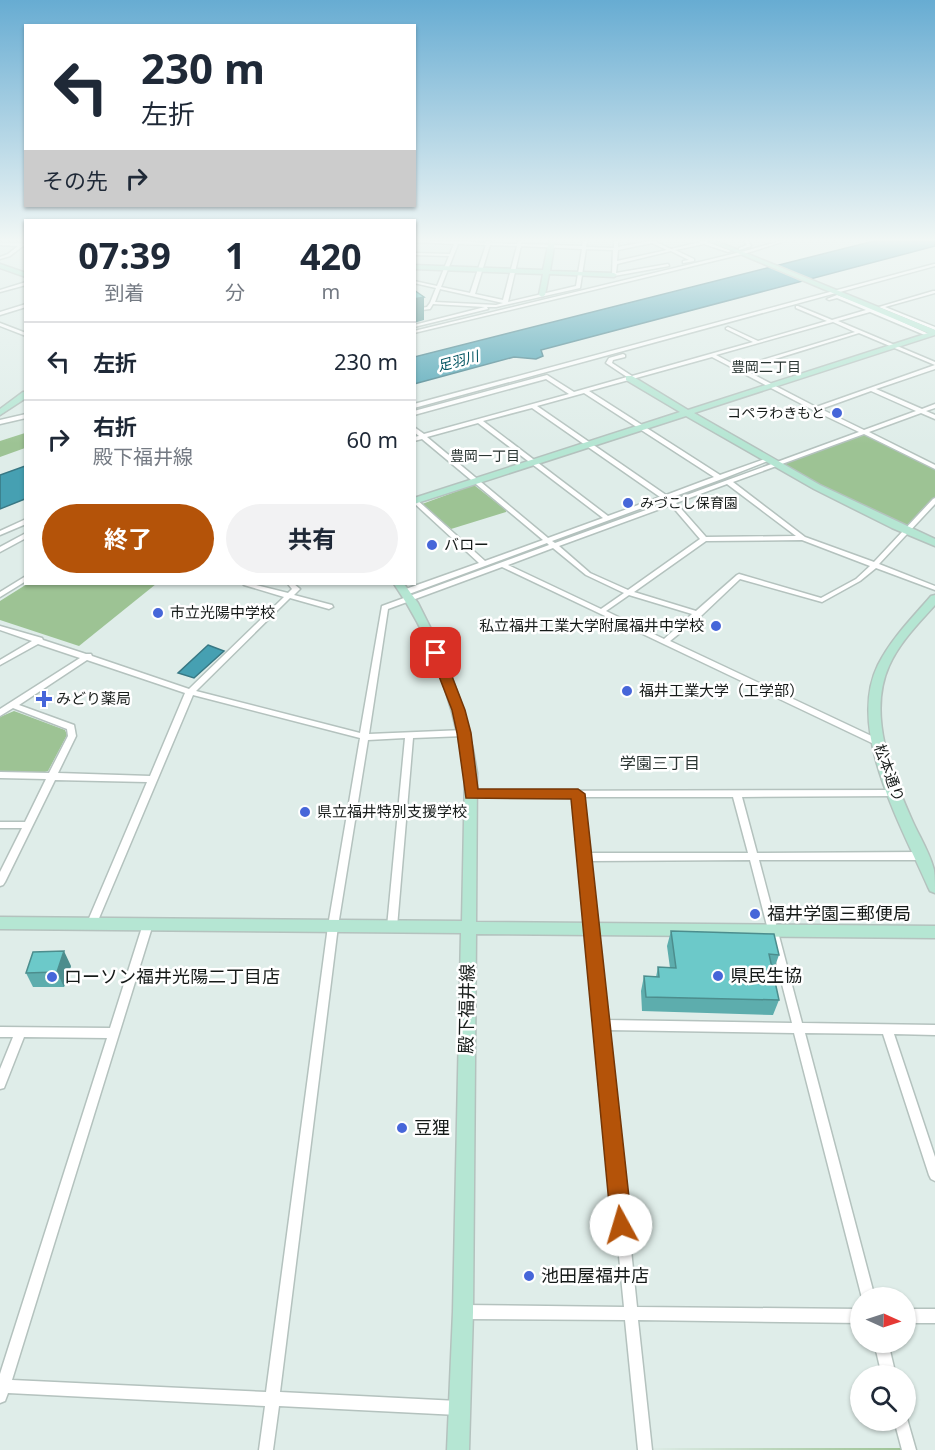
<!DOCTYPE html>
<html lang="ja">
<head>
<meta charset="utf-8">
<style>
	:root { --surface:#fff; --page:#f2f2f3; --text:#1f2937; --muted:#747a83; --line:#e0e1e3; --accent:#b45309 }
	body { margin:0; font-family:"Noto Sans","Noto Sans JP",sans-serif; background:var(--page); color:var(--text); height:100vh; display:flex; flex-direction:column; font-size:22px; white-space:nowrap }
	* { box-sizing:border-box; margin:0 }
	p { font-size:20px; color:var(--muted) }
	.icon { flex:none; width:33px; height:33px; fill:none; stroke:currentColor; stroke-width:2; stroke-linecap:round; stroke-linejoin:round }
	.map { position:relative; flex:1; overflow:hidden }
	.panel { position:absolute; left:24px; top:219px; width:392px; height:366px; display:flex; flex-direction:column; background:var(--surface); border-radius:0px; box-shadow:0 2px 4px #0004 }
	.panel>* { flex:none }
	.guide { position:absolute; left:24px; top:24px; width:392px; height:183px; border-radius:0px; box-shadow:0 2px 4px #0004; background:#fff; color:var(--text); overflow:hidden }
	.needle { width:39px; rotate:93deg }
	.controls { position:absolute; left:850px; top:1287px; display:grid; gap:12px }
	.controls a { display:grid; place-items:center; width:66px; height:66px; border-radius:50%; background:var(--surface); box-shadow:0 2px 4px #0004; font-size:30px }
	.pin { position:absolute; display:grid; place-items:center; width:51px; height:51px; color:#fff; margin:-26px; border-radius:12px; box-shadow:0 3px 9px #0006 }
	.me { position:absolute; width:66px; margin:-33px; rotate:354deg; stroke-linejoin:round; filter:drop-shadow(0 0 4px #0008) }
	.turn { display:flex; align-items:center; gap:21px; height:126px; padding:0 18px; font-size:27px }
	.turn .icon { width:78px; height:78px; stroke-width:2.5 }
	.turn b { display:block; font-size:42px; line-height:51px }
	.then { display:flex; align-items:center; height:57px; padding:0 18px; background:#0003; gap:12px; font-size:22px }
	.eta { display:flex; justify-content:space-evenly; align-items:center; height:102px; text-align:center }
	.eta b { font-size:36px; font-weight:700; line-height:42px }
	.cta { display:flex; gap:12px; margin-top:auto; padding:12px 18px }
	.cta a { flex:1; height:69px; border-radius:36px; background:var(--accent); color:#fff; font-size:24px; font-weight:700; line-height:69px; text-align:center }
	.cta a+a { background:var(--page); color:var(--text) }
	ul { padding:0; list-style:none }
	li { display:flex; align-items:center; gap:18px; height:78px; padding:0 18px; border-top:2px solid var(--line) }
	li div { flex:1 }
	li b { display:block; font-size:22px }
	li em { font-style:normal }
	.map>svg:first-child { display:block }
	.green { fill:#9dc394 }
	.water { fill:#46a0b2; stroke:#387884; stroke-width:1.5 }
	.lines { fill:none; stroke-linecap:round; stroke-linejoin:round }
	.street-casing { stroke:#b4c2be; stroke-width:3 }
	.secondary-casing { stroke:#b4c2be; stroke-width:3 }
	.street { fill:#fff; fill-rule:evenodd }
	.secondary { fill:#b5e6d3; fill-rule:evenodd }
	.wall { fill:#5dadad }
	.shaded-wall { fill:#4c8d8d }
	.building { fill:#6cc9c9; stroke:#4c8d8d; stroke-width:1.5 }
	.route { fill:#b45309; stroke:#753606; stroke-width:1.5 }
	.poi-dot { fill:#4666d9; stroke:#fff; stroke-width:2 }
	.labels { text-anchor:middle; stroke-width:5; stroke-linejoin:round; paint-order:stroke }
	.far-water-label { font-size:14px; font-style:italic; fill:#025562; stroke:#fff }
	.far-neighbourhood-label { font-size:14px; fill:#2b3633; stroke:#fff }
	.far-poi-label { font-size:14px; fill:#161b19; stroke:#fff; text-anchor:end }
	.poi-label { font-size:15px; fill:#161b19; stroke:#fff; text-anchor:start }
	.street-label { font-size:15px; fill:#161b19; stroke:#fff }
	.neighbourhood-label { font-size:16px; fill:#2b3633; stroke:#fff }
	.near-poi-label { font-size:18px; fill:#161b19; stroke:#fff; text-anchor:start }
	.near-street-label { font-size:18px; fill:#161b19; stroke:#fff }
</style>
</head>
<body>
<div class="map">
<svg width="935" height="1450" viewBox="0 0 935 1450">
	<rect width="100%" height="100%" fill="#dfede9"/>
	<g class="green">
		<path d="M25,433V448L0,457V441Z"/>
		<path d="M860,433L935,468V500L905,531L777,464Z"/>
		<path d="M474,485L506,510V512L451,529L422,504Z"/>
		<path d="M27,584H156L79,646L0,620V601Z"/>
		<path d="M14,711L65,730L67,735L48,771L42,773L0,771V717Z"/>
		<path d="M908,1448L909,1450L645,1449Z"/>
	</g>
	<g class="water">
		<path d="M874,241H935V246L541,350L543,356L536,359L514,357L414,384V357Z"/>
		<path d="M25,466V499L0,509V475Z"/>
		<path d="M208,645L224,651L194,678L178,673Z"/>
	</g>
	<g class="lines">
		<defs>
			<g id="street">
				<path d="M414,241H459L486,243L487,241H491L490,243L517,244L518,241H522L521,244L582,246L583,241H587L586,247L614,248V241H618V247L649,241H657L656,242L671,249L700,242L699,241H704L731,251L728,252L704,244L675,250L694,259V261L683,263V261L689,260L671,251L617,264L616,273L668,264L669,266L614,276L612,275L613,250L586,249L580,288L496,307H487L488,309L414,327V325L485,307L433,304L430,309L414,311V309L427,307L430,303L436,288L414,283V281L437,286L449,256L414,255V253L450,254L454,244L414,242ZM652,243L667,250L617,261L618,250ZM458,244L486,245L470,293L441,287ZM490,245L517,246L503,300L475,294ZM521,246L582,249L576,286L508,302ZM440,289L503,303L496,305L435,302Z"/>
				<path d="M744,241H748L751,246L739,250V248L747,245Z"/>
				<path d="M780,241H785L747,253L414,333V331L745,251Z"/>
				<path d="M0,243H23L26,246H23L10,256L0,259V257L8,254L18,246L0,245Z"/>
				<path d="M934,264H935V266L414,408V404Z"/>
				<path d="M26,282V285L0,292V290Z"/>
				<path d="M933,291H935V293L885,307L935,327V330L879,307Z"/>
				<path d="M837,295L874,309L931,335L927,336L870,312L838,321L935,362V369L876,389L922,409L935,404V408L926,411L935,415V419L921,413L869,432L935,465V469L864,434L733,482L805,537L874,562L933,499L935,498V504L879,564L935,586V590L876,568L860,581L822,602L740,579L701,616L670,641L880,740L881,742L880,744H874L502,567L388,609L369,734L464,730L468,733L464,736L413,738L397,927L396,930L392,931L388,930L387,927L405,738L368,740L338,926L280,1392L458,1401L463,1403L465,1408L463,1413L458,1415L279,1406L273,1450H259L265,1406L8,1393L5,1401L0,1403V1374L107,1038L24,1037L4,1088L0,1089V1069L13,1037H0V1027L110,1028L143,924L144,921L148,920L152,921L153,924L12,1380L266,1392L328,926L360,738L193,695L97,923L96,926L92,927L88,926L87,923L147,782L55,780L5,882L3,885L0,886V872L22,828H0V822H25L46,779L0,778V772L49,773L68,736L67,729L13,708L0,716V709L80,658L38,644L0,665V660L32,641L0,630V626L42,638L43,640L86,654H91L92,656L189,689L284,597L244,585L243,584H252L288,593L292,589L288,584H294L300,589L294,595L332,605L333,607L329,609L290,598L196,691L360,733L382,606L549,545L547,543L409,594H403L402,592L403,590L479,563L414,503V498L416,499L485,561L543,540L422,439L414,441V437L419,436L414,432V427L424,434L569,394L546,379L414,415V411L547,375L574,392L627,377L606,363L609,358L623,354L625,355V357L613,360L612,363L632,376L753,342L726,329V328L728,327L758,341L827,321L796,308V306H798L832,320L866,310L837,298L829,300L827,299ZM833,322L855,332L739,367L716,355ZM859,333L935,365L816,407L743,369ZM712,357L813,410L859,432L673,500L670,498L722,479L770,460L765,459L720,475L589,391ZM871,391L916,411L864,430L821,409ZM584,393L714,477L666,495L537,406ZM532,408L660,497L608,516L483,421ZM478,423L603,518L548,538L427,437ZM727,484L796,536L706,537L676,503ZM664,500L668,502L555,543L552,541ZM671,505L700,539L628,590L590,573L559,546ZM802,540L870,566L856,579L821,598L739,574L737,575L696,611L634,592L706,541ZM553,548L586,575L624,593L601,609L508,565ZM629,595L692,614L664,639L606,611ZM87,660L185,693L150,776L58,773L76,736L74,725L19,705Z"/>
				<path d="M26,304V307L0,315V312Z"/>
				<path d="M0,323L26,333V336L0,326Z"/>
				<path d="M26,414V418L0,424V420Z"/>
				<path d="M26,519V524L0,535V531Z"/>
				<path d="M26,533V538L0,552V547Z"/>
				<path d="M26,576V581L0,597V592Z"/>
				<path d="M896,790L899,791L900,793L899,795L896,796L742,797L757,853L922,852L925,853L927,856L925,859L922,860H759L802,1023L935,1025V1035L894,1034L935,1157V1181L931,1179L929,1175L883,1034L805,1033L875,1298H862L794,1033L608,1030L637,1307L861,1309V1323L638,1320L652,1450H638L625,1320L463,1319L458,1317L456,1312L458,1307L463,1305L624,1307L574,797H471L468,796L467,794L468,792L471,791ZM583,797H733L748,853H589ZM750,860L792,1023L607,1020L590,861Z"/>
				<rect x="906" y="1309" width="29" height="14"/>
				<path d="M874,1342H888L896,1376H882Z"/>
				<path d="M906,1415L916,1450H902L894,1420H906Z"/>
			</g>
			<g id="secondary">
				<path d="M549,241H555L550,271L614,273L617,275L614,277L549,274L545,295L542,297L539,295L543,274L414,269V265L543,270Z"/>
				<path d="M709,241H716L935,330V335L694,413L820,485L935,539V546L892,528L814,489L686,416L414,504V498L680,412L626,380V376H632L688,410L928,333Z"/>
				<path d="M0,264L26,273V277L0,268Z"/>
				<path d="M23,392H26V398L0,415V409Z"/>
				<path d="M394,584H404L418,603L441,649L460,700L473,750L477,773L476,922L935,926V938L476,934L473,1312L469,1450H447L453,1312L461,933L0,929V917L462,921L465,773C454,705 433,640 394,584Z"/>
				<path d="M935,595V605C918,624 899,643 889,666C867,715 892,775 912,820C919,836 930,853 934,870C935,877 935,886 935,893L930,891L928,887C902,827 846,730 878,665C891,639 912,618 931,596Z"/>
			</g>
		</defs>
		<use href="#street" class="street-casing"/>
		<use href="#secondary" class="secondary-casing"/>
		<use href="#street" class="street"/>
		<use href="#secondary" class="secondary"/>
	</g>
	<g class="wall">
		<path d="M671,931L779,955L774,969H772L779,1000L773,1015L642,1011L641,991L644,976L656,977L658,967L670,968L667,946Z"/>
		<path d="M71,966L64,987H33L26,973Z"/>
	</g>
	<g class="shaded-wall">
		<path d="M424,297V320L414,323V299Z"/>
		<path d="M64,951L71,966L64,987L57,972Z"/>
	</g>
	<g class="building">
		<path d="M414,290L424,297L414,299Z"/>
		<path d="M671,931L774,934L779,955L769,954L779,1000L646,997L644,976L659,977L658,967L676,968Z"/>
		<path d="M64,951L57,972L26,973L33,952Z"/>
	</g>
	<linearGradient id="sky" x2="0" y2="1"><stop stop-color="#67acd2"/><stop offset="0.54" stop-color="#f1f7f5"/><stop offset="1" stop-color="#f1f7f5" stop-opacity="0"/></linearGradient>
	<rect width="935" height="444" fill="url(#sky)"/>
	<path class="route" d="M436,649L443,653L465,710L471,733L478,789H578L585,794L632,1225L629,1232L621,1235L614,1232L611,1225L571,799L466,798L457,733L452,710L430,653Z"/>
	<g class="poi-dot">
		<circle cx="837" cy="413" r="6"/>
		<circle cx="628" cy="503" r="6"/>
		<circle cx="432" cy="545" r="6"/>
		<circle cx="158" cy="613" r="6"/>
		<circle cx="716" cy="626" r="6"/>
		<circle cx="627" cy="691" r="6"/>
		<path d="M41 690h6v6h6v6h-6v6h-6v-6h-6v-6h6z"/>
		<circle cx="305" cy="812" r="6"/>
		<circle cx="755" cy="914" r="6"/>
		<circle cx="718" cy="976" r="6"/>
		<circle cx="52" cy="977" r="6"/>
		<circle cx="402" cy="1128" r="6"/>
		<circle cx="529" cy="1276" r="6"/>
	</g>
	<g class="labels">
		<g class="far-water-label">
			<text transform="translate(458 361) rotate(-15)" y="5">足羽川</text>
		</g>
		<g class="far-neighbourhood-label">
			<text x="766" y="372">豊岡二丁目</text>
			<text x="485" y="461">豊岡一丁目</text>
		</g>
		<g class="far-poi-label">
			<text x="825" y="418">コペラわきもと</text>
			<text x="640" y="508" text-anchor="start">みづこし保育園</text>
		</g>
		<g class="poi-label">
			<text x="444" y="550">バロー</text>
			<text x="170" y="618">市立光陽中学校</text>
			<text x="704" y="631" text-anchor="end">私立福井工業大学附属福井中学校</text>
			<text x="639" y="696">福井工業大学（工学部）</text>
			<text x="56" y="704">みどり薬局</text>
			<text x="317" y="817">県立福井特別支援学校</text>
		</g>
		<g class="street-label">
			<text transform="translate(889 773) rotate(70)" y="5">松本通り</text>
		</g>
		<g class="neighbourhood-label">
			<text x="660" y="769">学園三丁目</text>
		</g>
		<g class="near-poi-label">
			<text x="767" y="920">福井学園三郵便局</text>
			<text x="730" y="982">県民生協</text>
			<text x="64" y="983">ローソン福井光陽二丁目店</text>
			<text x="414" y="1134">豆狸</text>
			<text x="541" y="1282">池田屋福井店</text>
		</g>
		<g class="near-street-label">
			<text transform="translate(467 1009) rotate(-89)" y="6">殿下福井線</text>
		</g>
	</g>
</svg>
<div class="controls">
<a><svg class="needle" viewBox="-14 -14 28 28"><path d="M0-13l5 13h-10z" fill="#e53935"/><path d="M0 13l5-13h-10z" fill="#747a83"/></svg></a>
<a><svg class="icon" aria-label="search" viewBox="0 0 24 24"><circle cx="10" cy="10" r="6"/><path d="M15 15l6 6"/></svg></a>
</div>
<div class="pin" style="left:436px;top:653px;background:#d93025"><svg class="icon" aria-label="arrive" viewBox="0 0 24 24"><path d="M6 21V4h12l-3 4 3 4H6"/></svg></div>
<svg class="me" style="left:621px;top:1225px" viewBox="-20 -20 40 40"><circle r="19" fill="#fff"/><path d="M0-13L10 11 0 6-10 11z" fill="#b45309"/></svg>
<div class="guide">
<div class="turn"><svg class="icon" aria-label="left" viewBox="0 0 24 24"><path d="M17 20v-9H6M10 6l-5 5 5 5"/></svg><div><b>230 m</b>左折</div></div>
<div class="then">その先<svg class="icon" aria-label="right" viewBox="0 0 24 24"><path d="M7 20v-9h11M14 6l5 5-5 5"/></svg></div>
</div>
<section class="panel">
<div class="eta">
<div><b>07:39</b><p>到着</p></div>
<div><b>1</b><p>分</p></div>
<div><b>420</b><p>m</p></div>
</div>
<ul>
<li><svg class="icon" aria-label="left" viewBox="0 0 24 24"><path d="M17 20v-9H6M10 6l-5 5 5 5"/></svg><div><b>左折</b></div><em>230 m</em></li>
<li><svg class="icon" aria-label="right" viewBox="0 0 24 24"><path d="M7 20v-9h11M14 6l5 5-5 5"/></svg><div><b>右折</b><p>殿下福井線</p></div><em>60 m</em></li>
</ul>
<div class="cta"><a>終了</a><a>共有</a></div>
</section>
</div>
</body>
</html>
